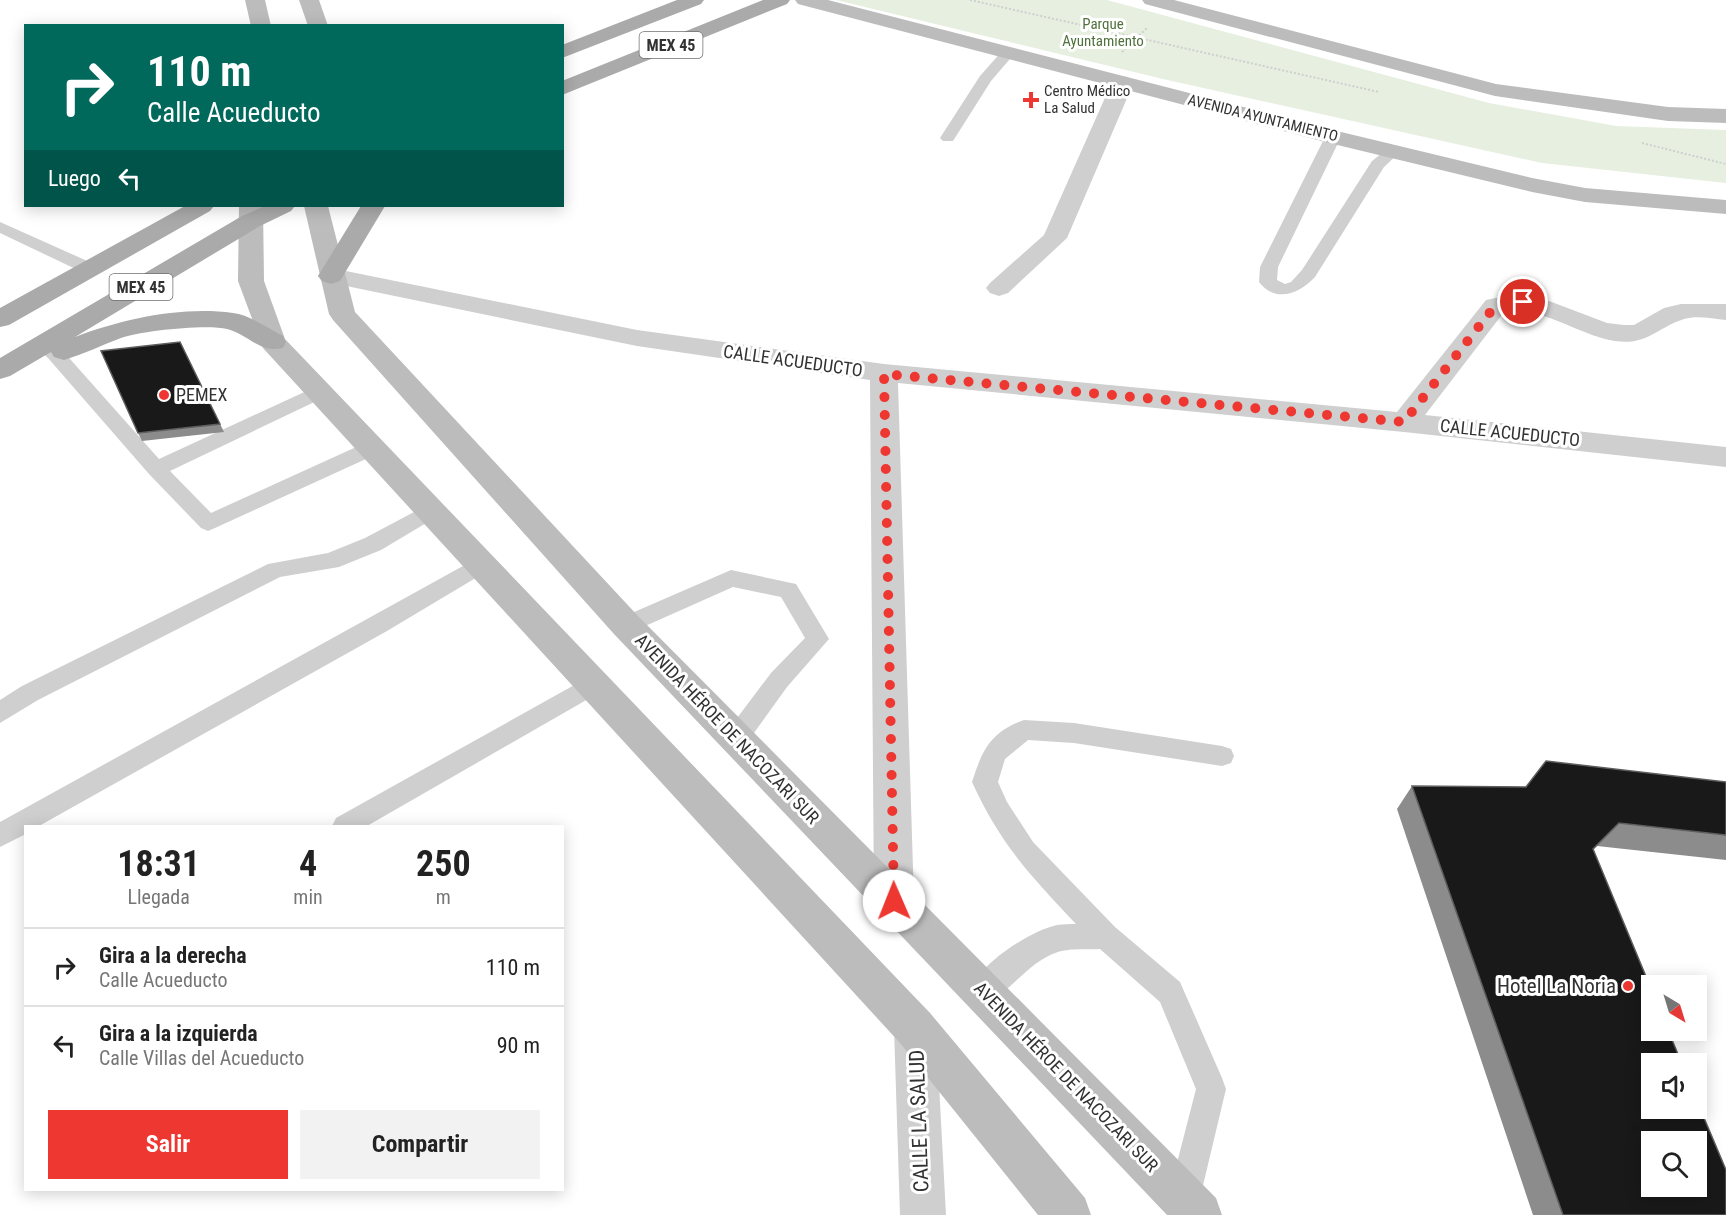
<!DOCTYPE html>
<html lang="es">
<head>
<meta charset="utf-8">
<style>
	:root { --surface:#fff; --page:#f2f2f2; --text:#222; --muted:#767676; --line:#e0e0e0; --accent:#ed3730 }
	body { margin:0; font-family:"Roboto Condensed",sans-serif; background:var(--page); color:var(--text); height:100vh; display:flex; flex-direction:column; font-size:22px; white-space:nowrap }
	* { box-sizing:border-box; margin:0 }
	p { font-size:20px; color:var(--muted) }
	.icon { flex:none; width:33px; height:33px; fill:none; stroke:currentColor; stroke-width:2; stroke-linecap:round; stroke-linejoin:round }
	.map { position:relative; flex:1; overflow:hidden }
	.panel { position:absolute; left:24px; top:825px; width:540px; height:366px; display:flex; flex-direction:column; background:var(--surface); border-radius:0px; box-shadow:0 3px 15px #0003 }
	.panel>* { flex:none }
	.hud { position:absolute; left:24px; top:24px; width:540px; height:183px; border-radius:0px; box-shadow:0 3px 15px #0003; background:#00695c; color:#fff; overflow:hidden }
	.needle { width:39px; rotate:142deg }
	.controls { position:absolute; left:1641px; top:975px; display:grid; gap:12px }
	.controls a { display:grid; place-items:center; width:66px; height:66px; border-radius:0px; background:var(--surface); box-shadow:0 3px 15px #0003; font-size:30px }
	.pin { position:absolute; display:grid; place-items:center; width:51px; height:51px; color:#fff; margin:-26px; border:3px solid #fff; border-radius:50%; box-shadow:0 2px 6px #0007 }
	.me { position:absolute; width:66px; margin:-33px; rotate:359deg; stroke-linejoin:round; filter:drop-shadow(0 0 4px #0008) }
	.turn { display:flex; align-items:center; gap:21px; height:126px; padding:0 24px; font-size:27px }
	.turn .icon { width:78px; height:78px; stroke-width:2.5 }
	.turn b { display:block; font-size:42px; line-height:51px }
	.then { display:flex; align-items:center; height:57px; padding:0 24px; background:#0003; gap:12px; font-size:22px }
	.eta { display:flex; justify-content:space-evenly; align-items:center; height:102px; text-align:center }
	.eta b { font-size:36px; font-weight:700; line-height:42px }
	.cta { display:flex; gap:12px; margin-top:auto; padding:12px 24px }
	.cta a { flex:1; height:69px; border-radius:0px; background:var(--accent); color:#fff; font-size:24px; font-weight:700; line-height:69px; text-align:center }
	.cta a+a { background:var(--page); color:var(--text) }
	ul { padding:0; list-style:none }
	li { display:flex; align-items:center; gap:18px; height:78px; padding:0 24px; border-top:2px solid var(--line) }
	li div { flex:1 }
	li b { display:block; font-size:22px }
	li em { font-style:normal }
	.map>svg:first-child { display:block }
	.green { fill:#e6efe0 }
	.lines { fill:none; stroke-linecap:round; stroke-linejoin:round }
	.path { stroke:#cfcfcf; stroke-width:2; stroke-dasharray:2 2; stroke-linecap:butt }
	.service { fill:#cfcfcf; fill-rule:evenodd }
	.minor { fill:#cfcfcf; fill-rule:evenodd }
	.secondary { fill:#bcbcbc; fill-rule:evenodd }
	.primary { fill:#aaa; fill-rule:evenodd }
	.wall { fill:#8c8c8c }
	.building { fill:#191919; stroke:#5e5e5e; stroke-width:1.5; fill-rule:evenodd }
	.route { stroke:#ed3730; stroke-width:10; stroke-dasharray:0 18 }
	.poi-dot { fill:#ed3730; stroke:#fff; stroke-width:2 }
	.labels { text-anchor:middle; stroke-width:6; stroke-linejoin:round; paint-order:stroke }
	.far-park-label { font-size:15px; fill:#4f713c; stroke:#fff }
	.far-poi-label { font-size:15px; fill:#323232; stroke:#fff; text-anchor:start }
	.far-street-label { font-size:15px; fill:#323232; stroke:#fff }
	.shield { fill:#fff; stroke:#707070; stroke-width:1.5 }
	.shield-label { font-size:16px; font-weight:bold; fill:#323232 }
	.street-label { font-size:18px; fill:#323232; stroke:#fff }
	.poi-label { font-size:18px; fill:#323232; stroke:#fff; text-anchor:start }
	.near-poi-label { font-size:21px; fill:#323232; stroke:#fff; text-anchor:end }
	.near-street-label { font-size:21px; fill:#323232; stroke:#fff }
</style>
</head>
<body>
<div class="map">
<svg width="1726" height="1215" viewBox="0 0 1726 1215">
	<rect width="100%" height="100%" fill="#fff"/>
	<path class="green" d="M836,0H1107L1489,103L1616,126L1726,130V183L1542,163L1163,79Z"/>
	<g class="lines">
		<g class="path">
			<path d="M970,0L1379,92"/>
			<path d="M1122,52L1147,28"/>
			<path d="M1642,143L1726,164"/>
		</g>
		<g class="service">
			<path d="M1008,49L1015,53L991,81L953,141H943L940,138L980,76L1003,50Z"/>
			<path d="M1333,132L1341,137L1278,267L1277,280L1285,284L1291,282L1302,270L1372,161L1387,149H1397L1400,152L1384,167L1315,277C1300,293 1276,304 1259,282L1260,267L1325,137Z"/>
			<path d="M0,222L94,264L97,268L94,272H82L0,233Z"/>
			<path d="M43,339L62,350L159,459L313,388H327L330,392L327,396L170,471L211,513L365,443H379L382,448L379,453L215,528L208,531L201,528L149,474L48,358L34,345L36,341Z"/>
			<path d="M431,503L438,506L441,511L438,516L381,550L339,567L280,577L38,700L0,723V700L22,686L268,564L328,553L365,538Z"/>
			<path d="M481,556L489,558L492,564L489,570L387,631L39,826H26V834L0,847V822Z"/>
			<path d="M731,570L796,584L829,639L787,687L746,744L737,747L728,744L725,737L728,730L771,673L805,638L781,597L733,587L634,631L626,634L618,631L615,625L618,619Z"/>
			<path d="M594,674L602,677L606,684L602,691L367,826H332L336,818Z"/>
			<path d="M1024,720L1074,723L1222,746L1231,749L1234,756L1231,763L1222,766L1074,743L1028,740L1005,759L998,782L1007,802L1033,842L1115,927L1180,982L1222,1078L1226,1089L1200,1198L1195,1209L1184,1214L1173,1209L1168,1198L1196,1089L1160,1002L1100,949C1087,950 1070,948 1058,952C1027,962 1011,993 982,1005L972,1001L968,991C979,965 1029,931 1057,925C1063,924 1070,924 1076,924C1031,876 1000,844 972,782C982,751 990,732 1024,720Z"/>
		</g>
		<g class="minor">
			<path d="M1123,76L1130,78L1134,82L1067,238L1008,293L999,296L990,293L986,288L990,283L1044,235L1112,82L1116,78Z"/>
			<path d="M331,268L637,330L884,364L1397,412L1486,300L1510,295H1525L1549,301L1607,323L1624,325H1634L1664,308L1681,304H1726V320C1713,319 1697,315 1684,319C1658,327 1647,346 1615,341C1580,336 1538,304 1504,312L1425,415L1726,447V467L1404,432L898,383L914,901L908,914L894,919L880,914L874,901L870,380L637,346L322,281L318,276L322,271Z"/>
			<path d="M915,1007L930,1013L936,1028L946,1215H900L894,1028L900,1013Z"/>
		</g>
		<g class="secondary">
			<path d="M245,0H265L271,26H251Z"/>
			<path d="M299,0H319L328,26H308Z"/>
			<path d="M795,0H828L1337,131L1532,178L1585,188L1726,200V214L1585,202L1532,192L1325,142L798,4Z"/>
			<path d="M1142,0H1174L1496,84L1668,107L1726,109V123L1668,121L1495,96L1145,4Z"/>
			<path d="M239,206H263L264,281L285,339L930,1013L1085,1198L1091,1215H1038L900,1043L263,348L238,281Z"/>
			<path d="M304,206H328L355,312L638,616L1216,1198L1222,1215H1167L614,634L333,320L329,314Z"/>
		</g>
		<g class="primary">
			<path d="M677,0H704L701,4L562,58V45Z"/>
			<path d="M763,0H790L787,4L562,95V81Z"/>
			<path d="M185,206H214L210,211L9,325L0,327V308Z"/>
			<path d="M265,206H295L291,211L260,226L75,337C123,319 181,306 233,313C250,315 267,328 283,336L286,342L283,348C260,354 248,334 227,329C206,324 141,331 121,338C102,345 84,354 64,360L54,357L51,352L10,376L0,379V358L242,216Z"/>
			<path d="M361,206H385L340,281L331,284L322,281L318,276Z"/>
		</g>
	</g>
	<g class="wall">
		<path d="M180,342L224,432L142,441L138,433Z"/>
		<path d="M1726,782V860L1597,846L1593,850L1726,1215H1533L1397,809L1412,786L1526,787Z"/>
	</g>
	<g class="building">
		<path d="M180,342L220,424L138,433L101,351Z"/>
		<path d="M1546,761L1726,782V835L1619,823L1593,849L1652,991V1030H1668L1682,1064H1652V1108H1696V1099L1726,1170V1215H1563L1412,786L1526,787ZM1652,1142H1696V1186H1652Z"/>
	</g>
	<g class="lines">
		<path class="route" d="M894,901L884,374L1404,422L1495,306L1506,302H1523"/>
	</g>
	<g class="poi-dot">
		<path d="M1028 91h6v6h6v6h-6v6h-6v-6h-6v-6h6z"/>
		<circle cx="164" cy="395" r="6"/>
		<circle cx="1628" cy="986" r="6"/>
	</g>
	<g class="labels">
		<g class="far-park-label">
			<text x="1103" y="29">Parque<tspan x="1103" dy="17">Ayuntamiento</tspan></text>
		</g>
		<g class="far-poi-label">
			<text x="1044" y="96">Centro Médico<tspan x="1044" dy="17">La Salud</tspan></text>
		</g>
		<g class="far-street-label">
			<text transform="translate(1263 118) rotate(14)" y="5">AVENIDA AYUNTAMIENTO</text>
		</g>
		<g class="shield">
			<rect x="639.5" y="32" width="63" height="26" rx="4.5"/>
			<rect x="109.5" y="274" width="63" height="26" rx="4.5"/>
		</g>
		<g class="shield-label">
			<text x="671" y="51">MEX 45</text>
			<text x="141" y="293">MEX 45</text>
		</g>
		<g class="street-label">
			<text transform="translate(793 361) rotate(8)" y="6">CALLE ACUEDUCTO</text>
			<text transform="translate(1510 433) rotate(6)" y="6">CALLE ACUEDUCTO</text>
			<text transform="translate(727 729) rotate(46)" y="6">AVENIDA HÉROE DE NACOZARI SUR</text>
			<text transform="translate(1066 1077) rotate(46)" y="6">AVENIDA HÉROE DE NACOZARI SUR</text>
		</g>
		<g class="poi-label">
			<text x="176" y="401">PEMEX</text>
		</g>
		<g class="near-poi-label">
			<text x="1616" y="993">Hotel La Noria</text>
		</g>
		<g class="near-street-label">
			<text transform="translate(919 1121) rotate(-92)" y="7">CALLE LA SALUD</text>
		</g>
	</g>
</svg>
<div class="controls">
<a><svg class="needle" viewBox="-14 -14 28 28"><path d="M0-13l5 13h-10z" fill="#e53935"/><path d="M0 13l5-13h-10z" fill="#767676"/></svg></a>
<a><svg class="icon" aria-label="sound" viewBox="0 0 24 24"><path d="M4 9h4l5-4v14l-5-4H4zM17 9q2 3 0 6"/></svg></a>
<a><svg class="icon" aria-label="search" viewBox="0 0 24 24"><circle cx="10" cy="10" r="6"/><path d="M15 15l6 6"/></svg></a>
</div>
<div class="pin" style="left:1523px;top:302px;background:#d93025"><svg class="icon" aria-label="arrive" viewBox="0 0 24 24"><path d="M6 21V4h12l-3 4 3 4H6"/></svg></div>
<svg class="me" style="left:894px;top:901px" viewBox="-20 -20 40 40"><circle r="19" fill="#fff"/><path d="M0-13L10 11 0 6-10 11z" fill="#ed3730"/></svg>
<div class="hud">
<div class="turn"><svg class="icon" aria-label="right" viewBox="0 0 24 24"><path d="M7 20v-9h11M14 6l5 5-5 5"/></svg><div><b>110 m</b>Calle Acueducto</div></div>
<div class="then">Luego<svg class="icon" aria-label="left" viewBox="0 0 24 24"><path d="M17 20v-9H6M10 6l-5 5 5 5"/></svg></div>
</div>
<section class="panel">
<div class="eta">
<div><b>18:31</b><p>Llegada</p></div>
<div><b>4</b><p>min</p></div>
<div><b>250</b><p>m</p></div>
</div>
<ul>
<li><svg class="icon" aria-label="right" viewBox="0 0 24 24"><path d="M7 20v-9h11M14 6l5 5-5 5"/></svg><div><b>Gira a la derecha</b><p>Calle Acueducto</p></div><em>110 m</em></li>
<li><svg class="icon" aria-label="left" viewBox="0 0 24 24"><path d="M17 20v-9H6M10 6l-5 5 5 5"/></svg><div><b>Gira a la izquierda</b><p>Calle Villas del Acueducto</p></div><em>90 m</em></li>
</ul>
<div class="cta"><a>Salir</a><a>Compartir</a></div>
</section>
</div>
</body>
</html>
